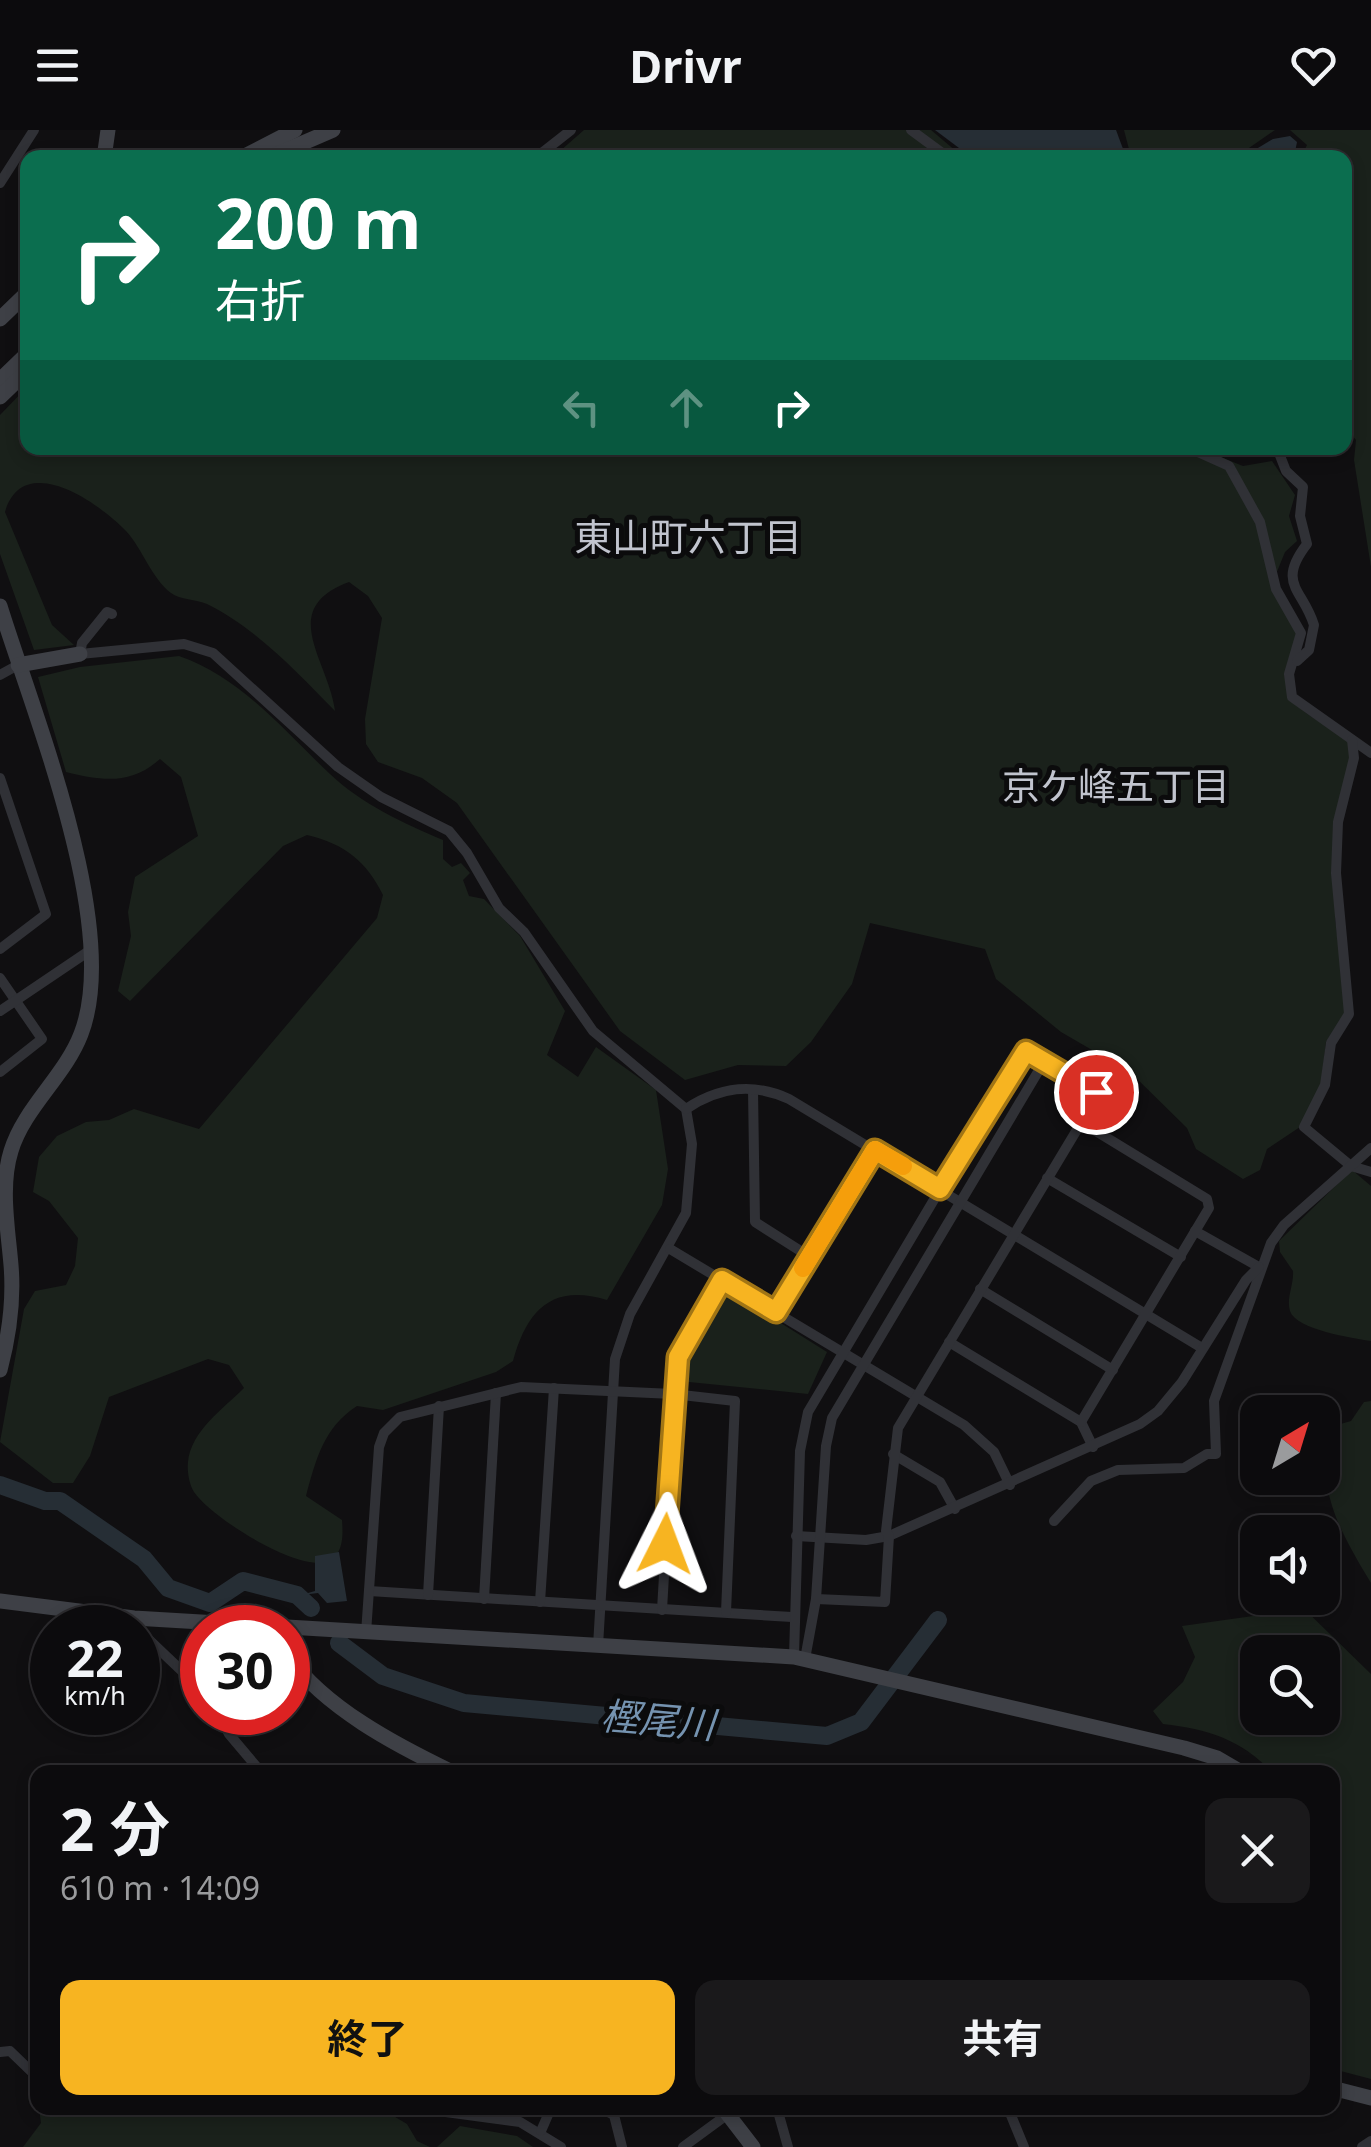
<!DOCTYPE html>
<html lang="ja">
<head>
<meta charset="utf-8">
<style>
	:root { --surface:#0c0b0d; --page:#1a191b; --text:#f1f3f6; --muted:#9a9b9d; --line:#2c2b2e; --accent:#f7b421 }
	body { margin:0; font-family:"Noto Sans","Noto Sans JP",sans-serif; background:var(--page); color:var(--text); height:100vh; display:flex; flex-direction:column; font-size:38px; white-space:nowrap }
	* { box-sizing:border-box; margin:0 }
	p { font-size:32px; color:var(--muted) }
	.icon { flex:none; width:55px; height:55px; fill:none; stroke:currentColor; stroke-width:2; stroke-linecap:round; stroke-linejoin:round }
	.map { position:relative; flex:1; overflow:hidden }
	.side { position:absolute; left:30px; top:1635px; width:1310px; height:350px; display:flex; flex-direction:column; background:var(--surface); border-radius:20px; box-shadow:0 5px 15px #0003,0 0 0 2px var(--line) }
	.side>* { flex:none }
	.top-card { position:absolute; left:20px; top:20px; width:1332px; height:305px; border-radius:20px; box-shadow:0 5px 15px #0003,0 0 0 2px var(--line); background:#0b6e4f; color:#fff; overflow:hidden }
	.needle { width:65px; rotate:38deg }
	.controls { position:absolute; left:1240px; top:1265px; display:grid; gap:20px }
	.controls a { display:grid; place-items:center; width:100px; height:100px; border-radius:20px; background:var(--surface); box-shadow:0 5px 15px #0003,0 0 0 2px var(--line); font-size:50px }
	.speed { position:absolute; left:30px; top:1475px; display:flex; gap:20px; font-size:50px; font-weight:700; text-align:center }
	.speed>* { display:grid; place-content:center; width:130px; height:130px; border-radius:50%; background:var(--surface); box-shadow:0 5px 15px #0003,0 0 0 2px var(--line); line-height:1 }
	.speed small { font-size:25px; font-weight:400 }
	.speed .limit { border:15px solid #d22; background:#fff; color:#111 }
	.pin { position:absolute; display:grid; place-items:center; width:85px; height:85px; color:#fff; margin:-42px; border:5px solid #fff; border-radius:50%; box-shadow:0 2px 10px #0007 }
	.me { position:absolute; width:110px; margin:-55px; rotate:3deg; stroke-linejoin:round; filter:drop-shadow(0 0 8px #0008) }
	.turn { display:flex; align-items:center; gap:35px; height:210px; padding:0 30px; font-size:45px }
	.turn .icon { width:130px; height:130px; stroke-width:2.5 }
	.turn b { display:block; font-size:70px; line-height:85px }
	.lanes { display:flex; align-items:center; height:95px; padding:0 30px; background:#0003; justify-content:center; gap:50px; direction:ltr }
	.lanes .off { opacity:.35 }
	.round { display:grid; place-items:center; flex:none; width:105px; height:105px; border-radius:20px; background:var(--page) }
	.overview { display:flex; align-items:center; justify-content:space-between; height:170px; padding:0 30px }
	h1 { font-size:60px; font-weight:700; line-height:75px }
	.button { display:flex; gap:20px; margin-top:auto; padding:20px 30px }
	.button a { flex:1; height:115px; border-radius:20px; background:var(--accent); color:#111; font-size:40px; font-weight:700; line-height:115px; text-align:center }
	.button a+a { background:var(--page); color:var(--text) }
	header { display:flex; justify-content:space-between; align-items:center; height:130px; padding:0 30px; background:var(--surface); font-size:45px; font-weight:700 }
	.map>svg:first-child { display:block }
	.green { fill:#1a211b; fill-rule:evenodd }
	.water { fill:#262e35 }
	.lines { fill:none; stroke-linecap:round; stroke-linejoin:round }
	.river { stroke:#262e35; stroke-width:18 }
	.street { stroke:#303136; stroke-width:10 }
	.secondary { stroke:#3e4046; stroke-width:15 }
	.route-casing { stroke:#a17515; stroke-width:25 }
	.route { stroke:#f7b421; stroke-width:18 }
	.slow { stroke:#f59e0b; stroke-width:18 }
	.labels { text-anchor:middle; stroke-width:10; stroke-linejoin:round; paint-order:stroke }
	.neighbourhood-label { font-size:38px; fill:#c1c4ce; stroke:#0b0b0c }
	.water-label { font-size:38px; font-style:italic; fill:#7593b0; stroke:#0b0b0c }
</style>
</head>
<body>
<header><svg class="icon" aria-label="menu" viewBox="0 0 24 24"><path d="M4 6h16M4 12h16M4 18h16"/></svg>Drivr<svg class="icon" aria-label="heart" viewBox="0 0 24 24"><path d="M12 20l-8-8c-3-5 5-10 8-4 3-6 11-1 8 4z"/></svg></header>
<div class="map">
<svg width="1371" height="2017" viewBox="0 0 1371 2017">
	<rect width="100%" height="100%" fill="#100f11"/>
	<g class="green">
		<path d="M584,0H931L963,27L552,28Z"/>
		<path d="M1124,0H1275L1236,27H1131Z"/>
		<path d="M1290,0H1371V437L1354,330L1356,310L1345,297V28L1301,27L1307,15Z"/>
		<path d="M27,257L28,318H1198L1243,336L1272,331L1295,365L1289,386L1297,411L1285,422L1272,454L1299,503C1276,577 1288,570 1348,610L1352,628L1337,679L1335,788L1346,881L1326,912L1321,956L1300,997L1267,1019L1260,1040L1243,1049L1196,1019L1187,998L1130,942L1061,902L996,849L985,819L870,793L852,854L811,912L786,936L738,935L685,950L620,901L457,673L422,648L378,632L366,614L365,589L382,488L368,466L349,452C276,479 329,531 335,581C298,543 256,498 207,474C196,469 180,470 171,463C152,449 142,418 126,401C97,371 23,321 5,382L52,495L74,515L34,520L0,424V285Z"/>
		<path d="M179,526C241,547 284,601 330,644C360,673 405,694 443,710V729L452,737L461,733L470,743L463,750L469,766L484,769L520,806L565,881L547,925L578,947L596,917L656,960L668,1039L662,1075L607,1170C552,1153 527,1180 513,1231L496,1242L383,1280L357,1276C324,1297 316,1329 306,1366L342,1390C343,1404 344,1425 328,1431C298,1443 211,1387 194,1362C189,1354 187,1341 188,1332C191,1301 223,1279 244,1258L229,1235L208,1229L109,1267L90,1326L73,1353H53L0,1312L24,1179L35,1161L66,1155L75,1136L78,1108L49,1071L33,1062L39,1027L57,1006L86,992L109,990L134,979L199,999L377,788L383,765C366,731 345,714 307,705L283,716L130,871L118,861L131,806L128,782L135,747L198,706L181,647L160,629C131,655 103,651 66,642L38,547L80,537Z"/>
		<path d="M1352,1040L1371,1056V1211C1353,1208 1296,1200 1290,1181C1286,1168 1294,1155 1293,1141L1280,1122L1279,1111Z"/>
		<path d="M725,1158L827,1222L808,1264L679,1251L690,1210Z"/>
		<path d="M1371,1271V1453C1336,1395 1322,1367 1323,1299L1351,1291L1364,1272Z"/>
		<path d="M1295,1470L1371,1544V1949L1333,1939L1332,1642H1272C1240,1609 1208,1599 1163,1594L1153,1581L1183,1552L1195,1527L1182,1496L1253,1486ZM1258,1522H1322V1588H1258Z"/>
		<path d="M39,1978H380L407,1994L417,2011L430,2017H23L41,1993Z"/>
		<path d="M460,1996L517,2006L533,2017H437Z"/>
	</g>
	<g class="water">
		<path d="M935,0H1116L1126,27H971Z"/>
		<path d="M1290,6L1297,12L1294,27H1243L1273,9Z"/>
		<path d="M339,1422L347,1471L327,1473L318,1463L301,1465L315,1461V1426Z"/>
	</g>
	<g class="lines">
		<g class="river">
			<path d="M0,1355L45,1371H60L144,1429L168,1458L210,1473L243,1451L297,1465L311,1478"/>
			<path d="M339,1513L383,1546L464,1573L827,1606L861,1592L938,1490"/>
		</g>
		<g class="street">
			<path d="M911,0L949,28"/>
			<path d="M351,25L538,26L571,0"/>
			<path d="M0,53L34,0"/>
			<path d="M1189,318L1229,336L1260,392L1276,459L1301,503L1289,544L1292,567L1371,623"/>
			<path d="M1279,323L1286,341L1303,357L1300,386L1307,414C1276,454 1303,459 1314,495L1309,520L1297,531"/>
			<path d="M112,484L107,482L82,513L80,524L184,514L213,523L338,637L381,667L449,701L467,723L499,778L524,802L593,901L686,979L692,1014L686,1083L630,1184L615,1229L598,1516"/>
			<path d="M0,545L18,535"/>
			<path d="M1352,610L1354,628L1338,692L1336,743L1349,884L1331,913L1325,955L1304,997L1351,1036L1371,1042"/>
			<path d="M0,648L46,784L0,819"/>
			<path d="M0,848L42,909L0,942"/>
			<path d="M0,881L89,821"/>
			<path d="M753,960L755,1092L810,1127"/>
			<path d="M686,979C719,957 752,952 789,969L1202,1218"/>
			<path d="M1047,1048L1181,1127"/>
			<path d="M1195,1101L1259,1137"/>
			<path d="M670,1119L964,1295L994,1322L1010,1355"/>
			<path d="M980,1159L1113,1240"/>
			<path d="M776,1182L875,1020"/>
			<path d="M949,1212L1081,1292L1093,1317"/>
			<path d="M1081,1292L1209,1078L1207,1069L1081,992"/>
			<path d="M893,1324L940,1352L955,1379"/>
			<path d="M1054,1391L1091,1351L1118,1340L1184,1338L1207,1324H1216L1214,1271L1271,1113L1284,1095L1371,1018"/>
			<path d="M796,1406L866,1410L889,1406L1140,1294L1158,1281L1182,1252L1246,1150L1259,1137"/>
			<path d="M369,1461L792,1487"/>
			<path d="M428,1465L439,1276"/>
			<path d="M484,1469L496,1263"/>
			<path d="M540,1472L554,1258"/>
			<path d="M662,1480L676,1238L686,1209L722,1150"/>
			<path d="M134,1488L142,1503L202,1560"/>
			<path d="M366,1503L379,1317L384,1303L400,1287L521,1257L673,1264L735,1271L726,1482"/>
			<path d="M794,1527L800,1321L808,1282L1021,923L1029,920L1094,960L1096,968L898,1298L886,1401L889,1406L885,1472L816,1469"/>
			<path d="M805,1529L816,1469L826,1316L832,1288L1045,930"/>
			<path d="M218,1582L229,1604L261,1642"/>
			<path d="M0,1922L10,1921L38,1948"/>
			<path d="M416,1978L520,1992L561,2017"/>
			<path d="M601,1978L614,1985L622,2017"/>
			<path d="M777,1978L788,2017"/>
			<path d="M1008,1978L1024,2017"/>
			<path d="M541,2001L551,1978"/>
			<path d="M683,2017L728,1984"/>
			<path d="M1362,2017L1371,2011"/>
		</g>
		<g class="secondary">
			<path d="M104,28L108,0"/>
			<path d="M241,28L295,0"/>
			<path d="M268,28L333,0"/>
			<path d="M0,189L28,162"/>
			<path d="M0,250L28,223"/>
			<path d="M0,267L28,240"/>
			<path d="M0,476C33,583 122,798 81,904C65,946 24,978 11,1021C0,1056 8,1099 11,1135C14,1170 9,1206 0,1240"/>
			<path d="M18,535L80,524"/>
			<path d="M0,1471L134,1488L794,1527L1184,1618L1217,1628L1241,1642"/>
			<path d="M288,1526C325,1578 396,1615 452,1642"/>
			<path d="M1332,1958L1371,1968"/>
			<path d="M723,1978L753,2017"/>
		</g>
	</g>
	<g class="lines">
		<defs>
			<path id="route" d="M665,1414L678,1227L722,1150L776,1182L875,1020L940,1059L1026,921L1096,962"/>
		</defs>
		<use href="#route" class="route-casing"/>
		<use href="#route" class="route"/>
		<path class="slow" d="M803,1138L875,1020L903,1036"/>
	</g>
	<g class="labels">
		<g class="neighbourhood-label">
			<text x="688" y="421">東山町六丁目</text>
			<text x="1116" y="670">京ケ峰五丁目</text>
		</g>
		<g class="water-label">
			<text transform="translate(658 1591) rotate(5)" y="13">樫尾川</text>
		</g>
	</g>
</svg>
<div class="controls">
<a><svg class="needle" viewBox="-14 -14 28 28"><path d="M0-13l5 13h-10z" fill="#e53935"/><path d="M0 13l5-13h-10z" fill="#9a9b9d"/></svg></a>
<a><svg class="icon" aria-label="sound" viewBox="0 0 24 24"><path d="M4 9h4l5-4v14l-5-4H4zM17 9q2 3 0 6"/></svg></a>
<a><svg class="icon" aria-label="search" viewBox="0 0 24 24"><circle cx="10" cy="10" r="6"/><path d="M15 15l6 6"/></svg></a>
</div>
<div class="speed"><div>22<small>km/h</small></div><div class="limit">30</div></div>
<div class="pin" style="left:1096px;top:962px;background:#d93025"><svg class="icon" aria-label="arrive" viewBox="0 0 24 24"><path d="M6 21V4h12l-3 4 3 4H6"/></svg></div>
<svg class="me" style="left:665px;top:1414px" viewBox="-20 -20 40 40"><path d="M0-17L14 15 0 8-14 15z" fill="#f7b421" stroke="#fff" stroke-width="4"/></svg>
<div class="top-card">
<div class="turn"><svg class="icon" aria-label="right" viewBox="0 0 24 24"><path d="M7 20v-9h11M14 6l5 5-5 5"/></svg><div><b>200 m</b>右折</div></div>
<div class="lanes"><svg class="icon off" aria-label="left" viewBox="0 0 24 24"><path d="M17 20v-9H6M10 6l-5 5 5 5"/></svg><svg class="icon off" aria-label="ahead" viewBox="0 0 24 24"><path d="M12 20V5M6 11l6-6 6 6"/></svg><svg class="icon" aria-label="right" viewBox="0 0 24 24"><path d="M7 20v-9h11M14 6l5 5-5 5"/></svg></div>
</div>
<section class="side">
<div class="overview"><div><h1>2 分</h1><p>610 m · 14:09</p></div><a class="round"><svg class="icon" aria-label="close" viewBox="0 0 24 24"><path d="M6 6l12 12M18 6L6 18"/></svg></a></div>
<div class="button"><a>終了</a><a>共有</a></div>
</section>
</div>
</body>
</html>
